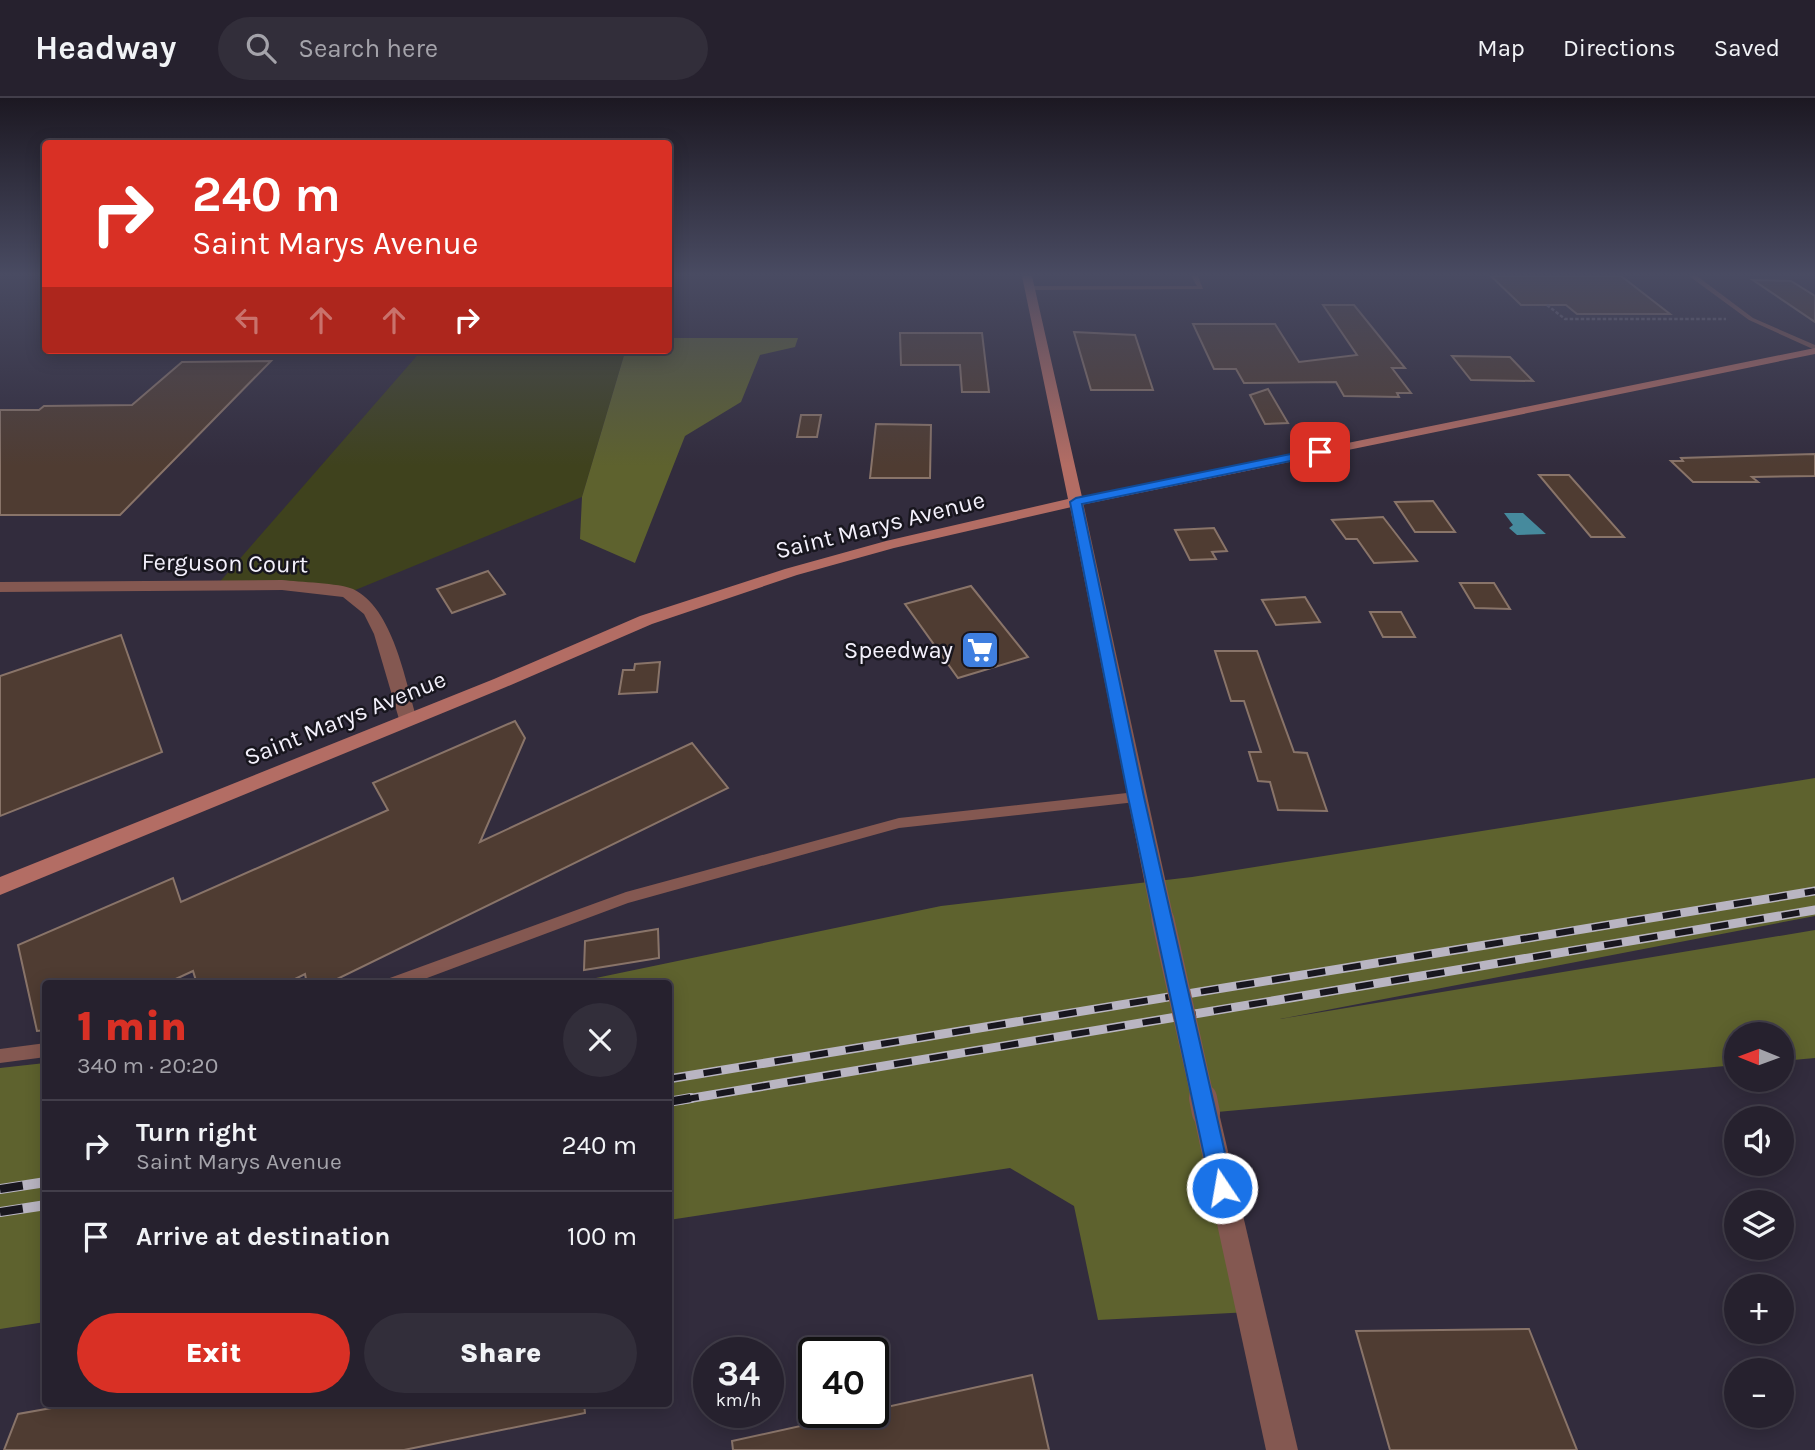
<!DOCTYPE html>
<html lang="en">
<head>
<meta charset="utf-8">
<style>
	:root { --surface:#26212e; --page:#322e3a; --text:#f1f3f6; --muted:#a4a3aa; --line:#423e4a; --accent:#d93025 }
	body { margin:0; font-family:Karla,sans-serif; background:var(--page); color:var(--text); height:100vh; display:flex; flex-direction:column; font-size:26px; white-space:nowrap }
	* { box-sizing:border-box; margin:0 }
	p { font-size:23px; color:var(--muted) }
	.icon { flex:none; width:38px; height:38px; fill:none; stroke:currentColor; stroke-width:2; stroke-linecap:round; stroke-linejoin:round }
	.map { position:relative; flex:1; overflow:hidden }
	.drawer { position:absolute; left:42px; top:882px; width:630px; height:427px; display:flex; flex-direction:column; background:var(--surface); border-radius:7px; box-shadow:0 4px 18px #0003,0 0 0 2px var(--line) }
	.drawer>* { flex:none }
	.banner { position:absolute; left:42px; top:42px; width:630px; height:214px; border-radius:7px; box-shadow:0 4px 18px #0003,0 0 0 2px var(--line); background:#d93025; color:#fff; overflow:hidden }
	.needle { width:46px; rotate:271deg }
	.buttons { position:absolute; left:1724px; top:924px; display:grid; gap:14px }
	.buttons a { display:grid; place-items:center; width:70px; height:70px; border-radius:50%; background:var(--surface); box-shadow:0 4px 18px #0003,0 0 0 2px var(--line); font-size:35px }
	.speed { position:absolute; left:693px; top:1239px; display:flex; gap:14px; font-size:35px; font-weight:700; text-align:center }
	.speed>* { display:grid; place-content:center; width:91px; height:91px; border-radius:50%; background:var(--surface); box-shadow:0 4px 18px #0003,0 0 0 2px var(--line); line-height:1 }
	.speed small { font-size:18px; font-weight:400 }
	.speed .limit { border:4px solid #111; border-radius:10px; background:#fff; color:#111 }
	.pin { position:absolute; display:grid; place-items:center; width:60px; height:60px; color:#fff; margin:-30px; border-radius:14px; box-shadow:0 4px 10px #0006 }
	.me { position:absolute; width:77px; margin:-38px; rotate:348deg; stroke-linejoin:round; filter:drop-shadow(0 0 5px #0008) }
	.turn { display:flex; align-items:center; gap:24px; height:147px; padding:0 35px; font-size:32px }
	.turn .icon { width:91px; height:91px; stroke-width:2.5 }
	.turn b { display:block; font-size:49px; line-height:60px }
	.lanes { display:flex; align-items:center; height:66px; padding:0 35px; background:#0003; justify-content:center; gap:35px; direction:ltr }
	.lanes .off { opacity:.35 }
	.round { display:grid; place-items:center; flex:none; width:74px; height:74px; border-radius:37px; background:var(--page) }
	.summary { display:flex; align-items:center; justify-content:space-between; height:119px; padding:0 35px }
	h1 { font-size:42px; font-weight:800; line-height:52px; color:var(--accent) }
	.button { display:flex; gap:14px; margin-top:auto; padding:14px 35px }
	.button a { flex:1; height:80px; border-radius:42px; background:var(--accent); color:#fff; font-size:28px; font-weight:800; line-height:80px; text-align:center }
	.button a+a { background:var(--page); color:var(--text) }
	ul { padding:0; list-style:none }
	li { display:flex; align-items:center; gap:21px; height:91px; padding:0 35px; border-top:2px solid var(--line) }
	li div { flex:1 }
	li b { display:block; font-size:26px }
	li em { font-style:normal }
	header { display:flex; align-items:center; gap:42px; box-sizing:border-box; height:98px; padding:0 35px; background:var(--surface); border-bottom:2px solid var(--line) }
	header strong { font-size:33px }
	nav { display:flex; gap:38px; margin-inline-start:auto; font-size:24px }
	.search { width:490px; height:63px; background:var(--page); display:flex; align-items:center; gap:18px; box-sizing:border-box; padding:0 24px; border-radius:38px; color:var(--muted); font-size:26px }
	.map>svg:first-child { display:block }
	.green { fill:#3f421d }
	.forest { fill:#5e622e }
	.water { fill:#468a9d }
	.building { fill:#4f3c32; stroke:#897469; stroke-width:2 }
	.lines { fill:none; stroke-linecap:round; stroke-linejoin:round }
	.path { stroke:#6e6878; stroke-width:2.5; stroke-dasharray:3.5 2; stroke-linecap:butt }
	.service { fill:#845851; fill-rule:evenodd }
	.minor { fill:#845851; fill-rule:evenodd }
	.tertiary { fill:#845851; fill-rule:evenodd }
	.secondary { fill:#b36d64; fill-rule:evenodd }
	.rail-far1-casing { stroke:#b9b5c2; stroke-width:9 }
	.rail-casing { stroke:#b9b5c2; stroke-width:10 }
	.rail-far1 { stroke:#18161e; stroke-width:6; stroke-dasharray:18; stroke-linecap:butt }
	.rail { stroke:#18161e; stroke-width:8; stroke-dasharray:23; stroke-linecap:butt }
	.tertiary-bridge-far1 { stroke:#845851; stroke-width:23 }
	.tertiary-bridge { stroke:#845851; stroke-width:28 }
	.route { fill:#1a73e8; stroke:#114b97; stroke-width:2 }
	.labels { text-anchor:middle; stroke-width:5; stroke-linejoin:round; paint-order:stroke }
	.street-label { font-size:24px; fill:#f4f1fc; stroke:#18161e }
	.poi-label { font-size:24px; fill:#f4f1fc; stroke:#18161e; text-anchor:end }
</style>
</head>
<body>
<header>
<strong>Headway</strong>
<div class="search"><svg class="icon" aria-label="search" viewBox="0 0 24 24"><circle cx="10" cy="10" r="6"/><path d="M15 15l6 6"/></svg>Search here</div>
<nav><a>Map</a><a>Directions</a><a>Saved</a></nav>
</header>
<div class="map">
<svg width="1815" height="1352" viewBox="0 0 1815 1352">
	<rect width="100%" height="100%" fill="#322c3d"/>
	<path class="green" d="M422,252L625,254L582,399L348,495L217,487Z"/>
	<g class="forest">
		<path d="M669,240H798L795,249L760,257L741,304L685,338L635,465L580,441L582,399L625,254L500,252H668Z"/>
		<path d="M1815,680V818L1280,921L1815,832V960L1782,963V936H1736V967L1206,1015L1250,1214L1098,1222L1074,1108L1010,1070L669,1122L668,886H567L941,808L1192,779Z"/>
		<path d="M45,965V1224L0,1231V970Z"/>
	</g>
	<path class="water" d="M1504,415H1523L1546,436L1517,437L1509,430L1513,427Z"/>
	<g class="building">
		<path d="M1491,178H1621L1670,216H1577L1566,207H1521Z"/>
		<path d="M1753,182L1791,183L1815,198V224Z"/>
		<path d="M1323,207H1354L1405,270H1392L1411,295H1397L1399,299L1344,298L1336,284L1244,285L1236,271H1214L1193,226H1275L1299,264L1357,257Z"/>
		<path d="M1074,234L1135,237L1153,292H1091Z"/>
		<path d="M900,235H982L989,294H962L960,267H901Z"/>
		<path d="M1452,258L1510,259L1533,283L1471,282Z"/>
		<path d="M271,263L120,417H0V312H39L44,308L132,307L182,264Z"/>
		<path d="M1268,291L1288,325L1265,326L1250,297Z"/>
		<path d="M801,317H821L817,339H797Z"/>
		<path d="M876,326L931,327L930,380H870Z"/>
		<path d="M1815,356V378L1752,379L1758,384H1693L1671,363H1683L1681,360Z"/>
		<path d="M1539,377H1569L1624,439H1591Z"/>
		<path d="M1433,403L1455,434H1415L1395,404Z"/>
		<path d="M1383,419L1417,463L1374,465L1357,441H1346L1332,422Z"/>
		<path d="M1214,430L1227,453L1212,454L1216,461L1190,462L1175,432Z"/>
		<path d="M488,473L505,496L452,515L437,491Z"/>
		<path d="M1460,485H1494L1510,511L1475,510Z"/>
		<path d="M971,488L1028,559L958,580L905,506Z"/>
		<path d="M1305,499L1320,524L1276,527L1262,502Z"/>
		<path d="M1370,514H1401L1415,539H1383Z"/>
		<path d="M121,537L162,654L0,718V578Z"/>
		<path d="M1215,553H1257L1294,654L1307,655L1327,713L1278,712L1270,684L1258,683L1249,654H1261L1244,603H1231Z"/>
		<path d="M660,564L657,594L619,596L623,572H634L635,566Z"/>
		<path d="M515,623L525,640L480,744L692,645L728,690L327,886H307L305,876L285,886H197L193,873L165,886H46V932L37,933L18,847L173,780L181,804L388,712L373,685Z"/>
		<path d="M658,831L659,860L584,872L585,843Z"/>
		<path d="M1529,1231L1577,1352H1390L1356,1233Z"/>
		<path d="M1032,1277L1049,1352H733L732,1343Z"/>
		<path d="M74,1306H584L585,1315L404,1352H4L18,1316Z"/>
	</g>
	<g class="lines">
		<path class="path" d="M1547,207L1565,221H1726"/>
		<g class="service">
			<path d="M1191,178H1198L1203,191L1030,192L1027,190L1030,188H1197Z"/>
			<path d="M1689,178H1697L1753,220L1815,247V252L1749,222Z"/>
			<path d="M1136,694L1140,696L1142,699L1140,702L1136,704L899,730L628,805L411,886H385L387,881L626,794L899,720Z"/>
			<path d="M46,945V959L0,965V951Z"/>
		</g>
		<path class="minor" d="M282,482C299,484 339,485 353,491C393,510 405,582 417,621L414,625H402L399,621L374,536L364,516L343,499L282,492L0,494V484Z"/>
		<g class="tertiary">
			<path d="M1076,400L1083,404L1174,822L1171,828L1163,831L1155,828L1152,822L1069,404Z"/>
			<path d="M1206,1003L1215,1006L1219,1015L1298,1352H1266L1193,1015L1197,1006Z"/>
		</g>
		<path class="secondary" d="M1022,178H1032L1082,399L1815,250V256L1076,408L894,450L797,477L652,526L506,589L0,797V779L494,581L640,518L785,471L886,443L1068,401Z"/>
		<defs>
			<g id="rail-far1">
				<path d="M668,981L1815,793"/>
				<path d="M681,1002L1815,812"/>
			</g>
			<g id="rail">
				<path d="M668,1004L691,1000"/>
				<path d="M0,1091L46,1084"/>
				<path d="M0,1114L46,1107"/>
			</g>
		</defs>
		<use href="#rail-far1" class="rail-far1-casing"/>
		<use href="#rail" class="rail-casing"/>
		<use href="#rail-far1" class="rail-far1"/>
		<use href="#rail" class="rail"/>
		<path class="tertiary-bridge-far1" d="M1163,822L1203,1002"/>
		<path class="tertiary-bridge" d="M1203,1000L1206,1015"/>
	</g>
	<linearGradient id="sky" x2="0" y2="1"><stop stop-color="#1c1822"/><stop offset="0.48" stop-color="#494b62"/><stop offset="1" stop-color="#494b62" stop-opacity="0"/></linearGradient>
	<rect width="1815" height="368" fill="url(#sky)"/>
	<path class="route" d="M1320,350L1326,354L1324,356L1082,406L1144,699L1233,1090L1230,1097L1222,1101L1215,1097L1211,1090L1128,699L1070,404L1076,400Z"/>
	<defs>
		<symbol id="supermarket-square" viewBox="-11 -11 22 22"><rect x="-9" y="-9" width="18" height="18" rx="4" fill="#3f7fe0" stroke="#18161e"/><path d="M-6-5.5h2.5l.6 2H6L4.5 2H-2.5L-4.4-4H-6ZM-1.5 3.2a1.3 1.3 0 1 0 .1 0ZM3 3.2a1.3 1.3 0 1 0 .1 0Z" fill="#fff"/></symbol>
	</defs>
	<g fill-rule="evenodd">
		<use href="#supermarket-square" x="958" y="530" width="44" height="44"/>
	</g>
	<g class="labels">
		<g class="street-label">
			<text transform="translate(880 427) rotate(-14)" y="8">Saint Marys Avenue</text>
			<text transform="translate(225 465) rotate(1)" y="8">Ferguson Court</text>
			<text transform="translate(345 620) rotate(-22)" y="8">Saint Marys Avenue</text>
		</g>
		<g class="poi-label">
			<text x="953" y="560">Speedway</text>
		</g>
	</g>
</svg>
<div class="buttons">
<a><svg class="needle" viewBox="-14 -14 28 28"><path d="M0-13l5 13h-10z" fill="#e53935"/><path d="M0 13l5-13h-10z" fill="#a4a3aa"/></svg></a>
<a><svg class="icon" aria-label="sound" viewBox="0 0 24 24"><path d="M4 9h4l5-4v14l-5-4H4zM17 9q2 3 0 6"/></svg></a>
<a><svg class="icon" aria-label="layers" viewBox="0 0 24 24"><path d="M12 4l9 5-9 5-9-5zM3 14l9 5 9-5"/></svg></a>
<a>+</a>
<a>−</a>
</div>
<div class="speed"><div>34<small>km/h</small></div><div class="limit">40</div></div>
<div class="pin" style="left:1320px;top:354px;background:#d93025"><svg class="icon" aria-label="arrive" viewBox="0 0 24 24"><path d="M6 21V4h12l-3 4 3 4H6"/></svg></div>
<svg class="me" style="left:1222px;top:1090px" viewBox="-20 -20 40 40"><circle r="17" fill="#1a73e8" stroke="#fff" stroke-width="3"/><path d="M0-11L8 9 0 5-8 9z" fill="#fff"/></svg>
<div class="banner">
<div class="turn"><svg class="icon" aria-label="right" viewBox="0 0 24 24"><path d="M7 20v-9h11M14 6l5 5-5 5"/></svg><div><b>240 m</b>Saint Marys Avenue</div></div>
<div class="lanes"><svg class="icon off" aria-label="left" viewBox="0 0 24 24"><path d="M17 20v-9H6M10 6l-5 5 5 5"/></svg><svg class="icon off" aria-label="ahead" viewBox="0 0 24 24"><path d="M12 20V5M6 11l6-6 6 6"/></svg><svg class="icon off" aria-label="ahead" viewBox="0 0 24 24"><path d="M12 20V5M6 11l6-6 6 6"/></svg><svg class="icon" aria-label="right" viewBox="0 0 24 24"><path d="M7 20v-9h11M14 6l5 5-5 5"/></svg></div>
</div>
<section class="drawer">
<div class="summary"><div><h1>1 min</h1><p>340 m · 20:20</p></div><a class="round"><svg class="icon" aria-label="close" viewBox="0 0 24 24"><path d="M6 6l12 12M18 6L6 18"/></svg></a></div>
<ul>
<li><svg class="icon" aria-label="right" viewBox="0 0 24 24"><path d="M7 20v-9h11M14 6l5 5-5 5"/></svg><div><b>Turn right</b><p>Saint Marys Avenue</p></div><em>240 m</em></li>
<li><svg class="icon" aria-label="arrive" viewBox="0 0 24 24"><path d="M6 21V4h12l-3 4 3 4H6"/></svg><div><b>Arrive at destination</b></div><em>100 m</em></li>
</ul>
<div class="button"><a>Exit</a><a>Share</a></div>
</section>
</div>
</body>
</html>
